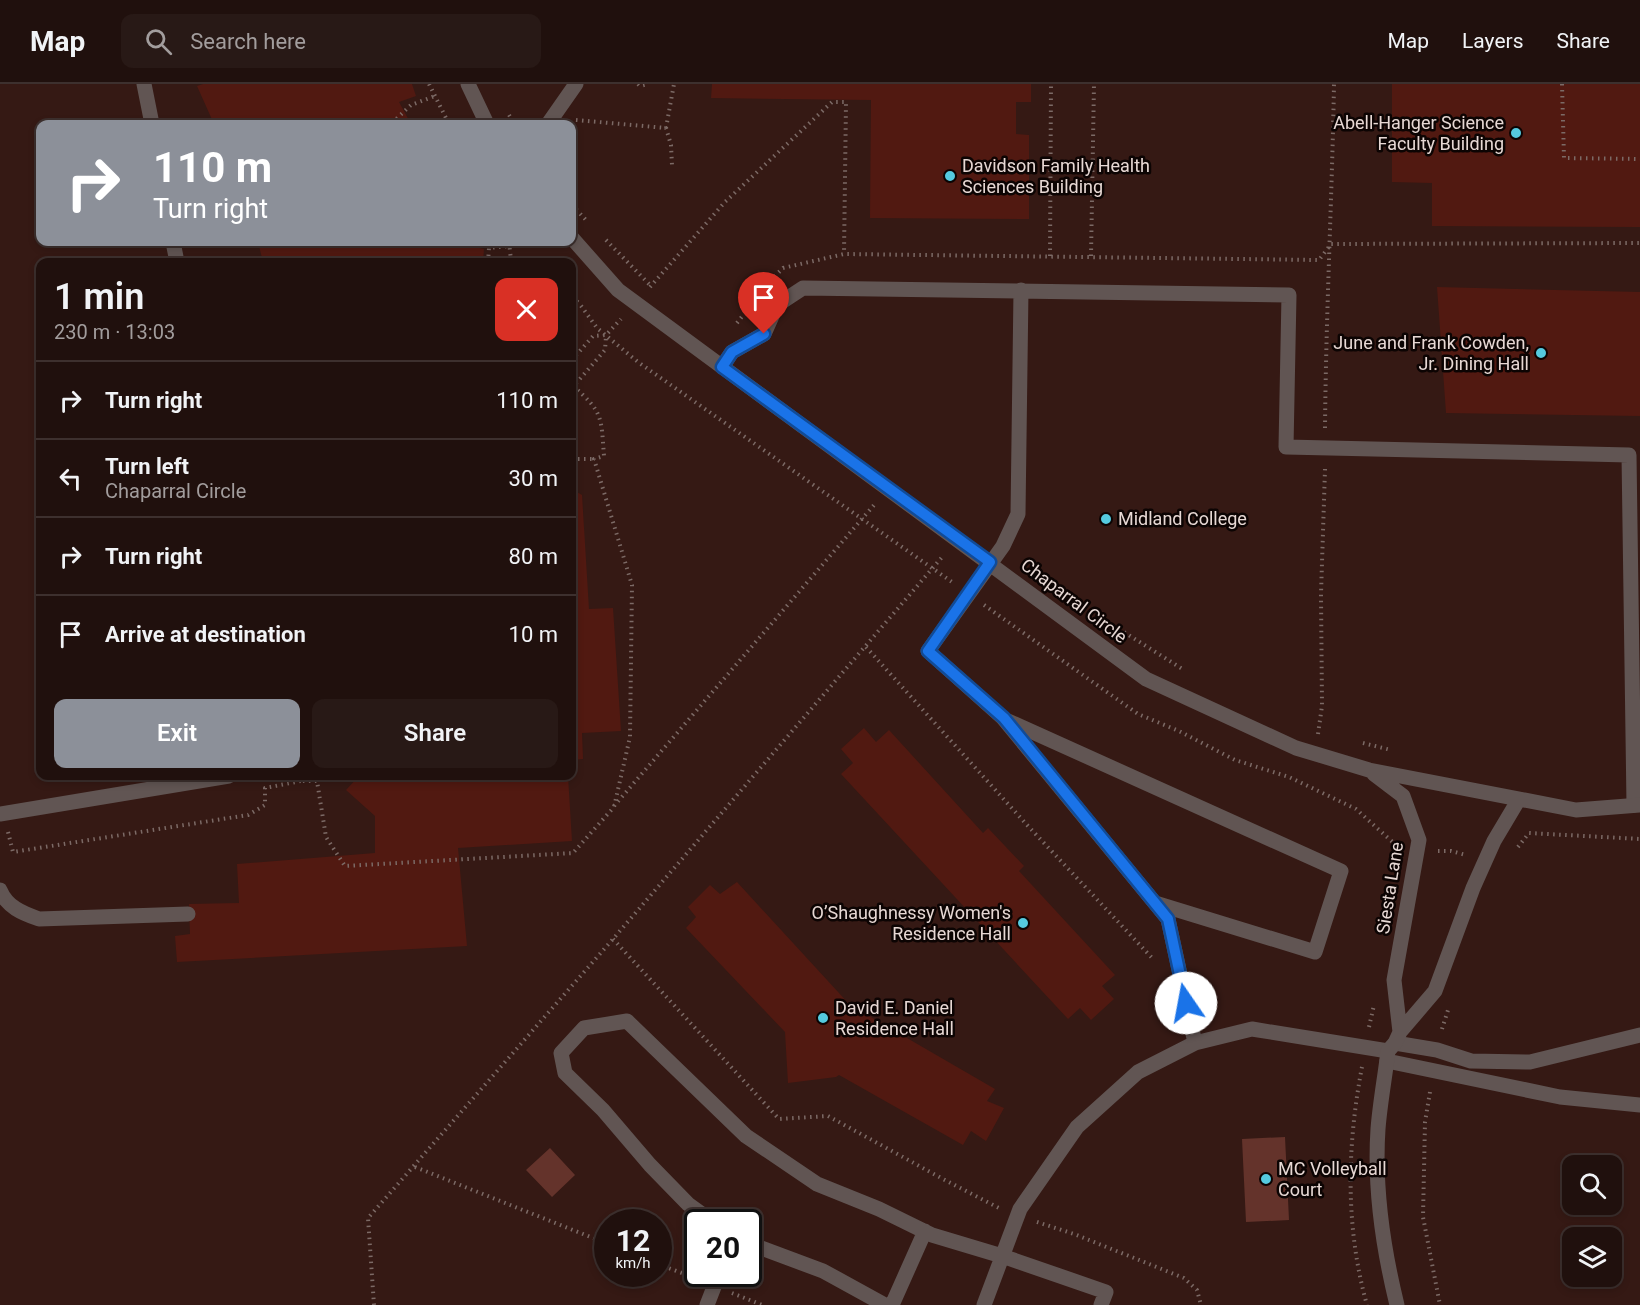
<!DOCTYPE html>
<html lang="en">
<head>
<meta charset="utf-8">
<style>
	:root { --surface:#20100d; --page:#281916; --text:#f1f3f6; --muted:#a29d9d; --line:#3d302e; --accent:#8c9099 }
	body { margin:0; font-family:Roboto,sans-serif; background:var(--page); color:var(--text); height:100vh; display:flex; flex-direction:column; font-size:22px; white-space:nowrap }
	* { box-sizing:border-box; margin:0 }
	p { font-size:20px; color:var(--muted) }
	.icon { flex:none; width:33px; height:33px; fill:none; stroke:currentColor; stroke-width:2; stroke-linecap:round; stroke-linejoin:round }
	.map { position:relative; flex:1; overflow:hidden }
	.drawer { position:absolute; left:36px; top:174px; width:540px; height:522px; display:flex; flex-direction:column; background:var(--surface); border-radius:12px; box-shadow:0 3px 9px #0003,0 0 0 2px var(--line) }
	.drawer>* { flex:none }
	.hud { position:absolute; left:36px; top:36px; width:540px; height:126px; border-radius:12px; box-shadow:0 3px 9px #0003,0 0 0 2px var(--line); background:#8c9099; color:#fff; overflow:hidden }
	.controls { position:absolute; left:1562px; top:1071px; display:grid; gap:12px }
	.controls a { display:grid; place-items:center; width:60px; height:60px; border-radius:12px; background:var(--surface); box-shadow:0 3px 9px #0003,0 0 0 2px var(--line); font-size:30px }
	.speed { position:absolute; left:594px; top:1125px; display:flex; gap:12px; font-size:30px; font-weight:700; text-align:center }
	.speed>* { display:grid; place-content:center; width:78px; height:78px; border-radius:50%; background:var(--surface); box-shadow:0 3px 9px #0003,0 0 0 2px var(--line); line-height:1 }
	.speed small { font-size:15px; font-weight:400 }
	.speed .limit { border:3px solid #111; border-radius:9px; background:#fff; color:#111 }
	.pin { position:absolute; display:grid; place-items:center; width:51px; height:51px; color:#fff; margin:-62px -26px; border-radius:50% 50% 50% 0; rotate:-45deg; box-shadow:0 0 6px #0007 }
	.pin .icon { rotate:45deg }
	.me { position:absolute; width:66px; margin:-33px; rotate:348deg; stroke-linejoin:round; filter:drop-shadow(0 0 4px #0008) }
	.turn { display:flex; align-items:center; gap:21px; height:126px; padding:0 18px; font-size:27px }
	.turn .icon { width:78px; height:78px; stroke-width:2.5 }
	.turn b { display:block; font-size:42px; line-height:51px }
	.round { display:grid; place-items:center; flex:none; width:63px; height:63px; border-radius:12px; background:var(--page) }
	.overview { display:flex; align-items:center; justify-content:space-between; height:102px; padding:0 18px }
	h1 { font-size:36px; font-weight:600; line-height:45px }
	.button { display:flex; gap:12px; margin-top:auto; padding:12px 18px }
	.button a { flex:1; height:69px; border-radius:12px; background:var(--accent); color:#fff; font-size:24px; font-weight:600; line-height:69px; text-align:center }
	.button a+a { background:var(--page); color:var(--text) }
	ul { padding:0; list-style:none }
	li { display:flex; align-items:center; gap:18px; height:78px; padding:0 18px; border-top:2px solid var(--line) }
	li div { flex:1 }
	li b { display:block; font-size:22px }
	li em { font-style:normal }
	header { display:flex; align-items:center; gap:36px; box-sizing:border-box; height:84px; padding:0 30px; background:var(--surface); border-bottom:2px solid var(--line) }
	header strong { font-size:28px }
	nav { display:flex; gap:33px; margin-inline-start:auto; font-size:21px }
	.search { width:420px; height:54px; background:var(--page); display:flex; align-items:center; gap:15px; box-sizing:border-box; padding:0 21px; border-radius:12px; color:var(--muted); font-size:22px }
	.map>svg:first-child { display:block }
	.built { fill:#351914; fill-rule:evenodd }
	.green { fill:#64332b }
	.building { fill:#511911 }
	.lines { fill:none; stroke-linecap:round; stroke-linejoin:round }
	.path { stroke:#7c6a66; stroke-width:4; stroke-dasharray:1.5 4.5; stroke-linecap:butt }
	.service { stroke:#615553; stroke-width:15 }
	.minor { stroke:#615553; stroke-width:15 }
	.route-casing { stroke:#114b97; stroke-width:15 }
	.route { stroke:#1a73e8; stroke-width:10 }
	.poi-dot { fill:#55cadf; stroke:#0c0403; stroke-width:2 }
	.labels { text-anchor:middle; stroke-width:5; stroke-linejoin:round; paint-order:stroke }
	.poi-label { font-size:18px; fill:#e7d8d4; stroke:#0c0403; text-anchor:start }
	.street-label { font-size:18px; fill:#e7d8d4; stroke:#0c0403 }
</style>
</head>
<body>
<header>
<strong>Map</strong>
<div class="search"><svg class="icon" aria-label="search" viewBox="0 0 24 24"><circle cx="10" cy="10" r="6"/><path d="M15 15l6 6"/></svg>Search here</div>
<nav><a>Map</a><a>Layers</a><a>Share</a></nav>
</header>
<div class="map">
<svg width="1640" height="1221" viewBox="0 0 1640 1221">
	<rect width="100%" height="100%" fill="#2a1511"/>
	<!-- built -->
	<path class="built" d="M0,0h1640v1221h-1640zM40,40h532v118h-532zM40,178h532v514h-532zM1572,1082h39v38h-39zM608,1138h50v52h-50zM698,1138h50v52h-50zM1572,1154h39v38h-39z"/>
	<!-- green -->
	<path class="green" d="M1285,1053l4,83 -43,2 -4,-83z
		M550,1064l25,27 -23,22 -26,-27z"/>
	<!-- building -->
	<path class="building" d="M203,0h209l4,12 -17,6 12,22h-197l-17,-38z
		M712,0h319v18h-15v32l13,1v84l-159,-1 1,-118 -160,-2z
		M1392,0h248v143l-208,-1v-43l-40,-1z
		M258,158h202l2,2 22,5 -1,13h-220z
		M1437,203l203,5v124l-194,-3z
		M572,405l10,6 7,114 24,-1 8,123 -39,2 1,26 -11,1z
		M864,644l12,14 13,-12 94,103 5,-5 36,38 -5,5 96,104 -13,11 12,13 -23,21 -11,-12 -12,11 -227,-245 12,-11 -12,-14z
		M359,692h209l4,65 -114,7 9,98 -290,16 -2,-26 15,-2 -1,-30 50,-1 -2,-39 138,-11v-37l-29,-26z
		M737,798l113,123 145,84 -8,12 17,7 -18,33 -15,-10 -8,14 -124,-70 -3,2 -48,6 -3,-51 -99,-104 10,-11 -8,-10 22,-22 10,9z"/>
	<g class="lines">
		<!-- path -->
		<path class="path" d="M429,0l20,40
			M638,0l2,2 8,-2
			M1562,0l2,74 76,1
			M509,31l6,9
			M576,36l90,8 5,17 1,20
			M386,40l8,-3 17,-16 24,-9
			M666,44l8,-44
			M572,121l14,15
			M606,156l43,44
			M509,158l2,18 4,2
			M1050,172l1,-172
			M1091,172l3,-172
			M488,178l1,-14 41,-4 3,-2
			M766,201l17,-17 61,-14 475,6 12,-16 309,-1
			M650,203l75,-85 107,-100h14l-2,152
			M572,214l7,5 18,25 41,34 314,220
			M737,239l14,-18
			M572,276l21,-24 13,-1 15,-16
			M572,304l33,-38 1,-14
			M1325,344c1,-115 7,-229 9,-344
			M572,375h22
			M984,521l154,109 41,17 56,29 54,17 67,32 41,37
			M1119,545l65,41
			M866,563l162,179 126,134
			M1318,650l4,-28 -1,-112 4,-125
			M1363,659l28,7
			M301,692l1,5h15l9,56 19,29 228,-13 41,-46 16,-70 2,-152 -38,-126 10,-3c-3,-40 -1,-44 -32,-71
			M614,722l260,-301
			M8,748l5,20 235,-37 17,-10v-17l36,-7
			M1518,763l11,-14 111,6
			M1438,767h13l15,4
			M613,855l166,180 49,-3 115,63 56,29
			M1369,943l5,-22
			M1442,945l6,-19
			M1362,983c-15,78 -17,160 5,238
			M1430,1008l-5,30 -2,95 17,88
			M415,1083l193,77
			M1037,1138l37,12 110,44 13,12 4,15
			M658,1180l37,14
			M732,1209l30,12
			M374,1221l-6,-87 245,-279 330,-383"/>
		<!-- service -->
		<path class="service" d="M144,0l8,40
			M548,40l28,-40
			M173,158l4,20
			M1021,206l-3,224 -15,32 -75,105 75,67 165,201 27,124
			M722,283l10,-15 32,-18 13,-29 26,-17 486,7 -3,152 343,8 5,350
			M1006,636l335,151 -26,81 -160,-49
			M0,730l229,-38
			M0,806c7,17 22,23 39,29l149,-5
			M1395,959l42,7 34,11 59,1 110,-27
			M1387,977l173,36 80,8
			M713,1138l-25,-18 -38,-39 -47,-55 -38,-37 -4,-20 23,-25 43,-7 119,115 71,48 62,25 53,26 70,21 104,36 -5,13
			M748,1159l75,28 62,34
			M707,1221l12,-31
			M892,1221l33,-74
			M984,1221l36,-96 57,-82 61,-55 57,-29 57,-14 136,22"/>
		<!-- minor -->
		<path class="minor" d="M468,0l19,40
			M572,154l46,52 528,389 150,69 73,22 207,40 64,-5
			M1374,690l29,22 16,44 -25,140 6,52 -5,11 -7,8c-3,26 -8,52 -10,78 -4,59 5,119 19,176
			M1400,948l35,-41 38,-103 21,-47 25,-42"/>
	</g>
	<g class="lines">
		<!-- route casing -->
		<g class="route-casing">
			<path id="route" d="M764,250l-32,18 -10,15 268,195 -62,89 76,67 164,201 18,84"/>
		</g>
		<!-- route -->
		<use href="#route" class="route"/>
	</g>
	<!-- markers -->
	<g class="poi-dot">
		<circle cx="1516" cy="49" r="6"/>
		<circle cx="950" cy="92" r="6"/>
		<circle cx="1541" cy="269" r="6"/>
		<circle cx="1106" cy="435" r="6"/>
		<circle cx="1023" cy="839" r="6"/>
		<circle cx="823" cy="934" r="6"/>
		<circle cx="1266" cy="1095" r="6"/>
	</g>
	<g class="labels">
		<!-- poi labels -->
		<g class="poi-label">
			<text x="1504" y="45" text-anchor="end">Abell-Hanger Science<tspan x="1504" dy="21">Faculty Building</tspan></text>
			<text x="962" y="88">Davidson Family Health<tspan x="962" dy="21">Sciences Building</tspan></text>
			<text x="1529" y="265" text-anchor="end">June and Frank Cowden,<tspan x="1529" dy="21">Jr. Dining Hall</tspan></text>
			<text x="1118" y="441">Midland College</text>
			<text x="1011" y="835" text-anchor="end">O’Shaughnessy Women's<tspan x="1011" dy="21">Residence Hall</tspan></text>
			<text x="835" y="930">David E. Daniel<tspan x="835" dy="21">Residence Hall</tspan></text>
			<text x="1278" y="1091">MC Volleyball<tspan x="1278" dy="21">Court</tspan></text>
		</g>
		<!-- street labels -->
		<g class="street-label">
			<text transform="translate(1074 517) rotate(37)" y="6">Chaparral Circle</text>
			<text transform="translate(1390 804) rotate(-81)" y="6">Siesta Lane</text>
		</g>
	</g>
</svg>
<div class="controls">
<a><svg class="icon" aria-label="search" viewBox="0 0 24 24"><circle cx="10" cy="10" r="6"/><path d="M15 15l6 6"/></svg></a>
<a><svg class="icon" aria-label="layers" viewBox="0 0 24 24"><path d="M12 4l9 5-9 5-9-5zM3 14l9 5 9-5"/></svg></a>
</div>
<div class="speed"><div>12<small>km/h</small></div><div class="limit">20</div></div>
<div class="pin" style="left:764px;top:250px;background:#d93025"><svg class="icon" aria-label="arrive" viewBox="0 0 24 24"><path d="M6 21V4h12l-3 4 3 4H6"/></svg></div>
<svg class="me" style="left:1186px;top:919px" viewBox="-20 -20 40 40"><circle r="19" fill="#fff"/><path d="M0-13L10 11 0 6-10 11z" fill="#1a73e8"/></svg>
<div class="hud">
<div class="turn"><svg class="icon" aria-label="right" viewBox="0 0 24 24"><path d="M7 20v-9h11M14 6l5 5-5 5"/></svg><div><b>110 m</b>Turn right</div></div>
</div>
<section class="drawer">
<div class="overview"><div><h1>1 min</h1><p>230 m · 13:03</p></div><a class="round" style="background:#d93025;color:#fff"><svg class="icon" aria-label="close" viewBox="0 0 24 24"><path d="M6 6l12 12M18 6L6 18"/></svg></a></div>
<ul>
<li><svg class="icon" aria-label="right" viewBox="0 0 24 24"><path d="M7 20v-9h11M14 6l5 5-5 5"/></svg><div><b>Turn right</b></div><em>110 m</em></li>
<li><svg class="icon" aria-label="left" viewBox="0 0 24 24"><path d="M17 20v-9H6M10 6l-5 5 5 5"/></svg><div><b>Turn left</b><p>Chaparral Circle</p></div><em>30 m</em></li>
<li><svg class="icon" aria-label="right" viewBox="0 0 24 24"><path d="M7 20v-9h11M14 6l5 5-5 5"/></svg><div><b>Turn right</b></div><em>80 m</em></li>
<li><svg class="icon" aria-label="arrive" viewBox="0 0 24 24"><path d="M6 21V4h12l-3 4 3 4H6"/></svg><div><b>Arrive at destination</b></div><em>10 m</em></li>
</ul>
<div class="button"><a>Exit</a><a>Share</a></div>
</section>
</div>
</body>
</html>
